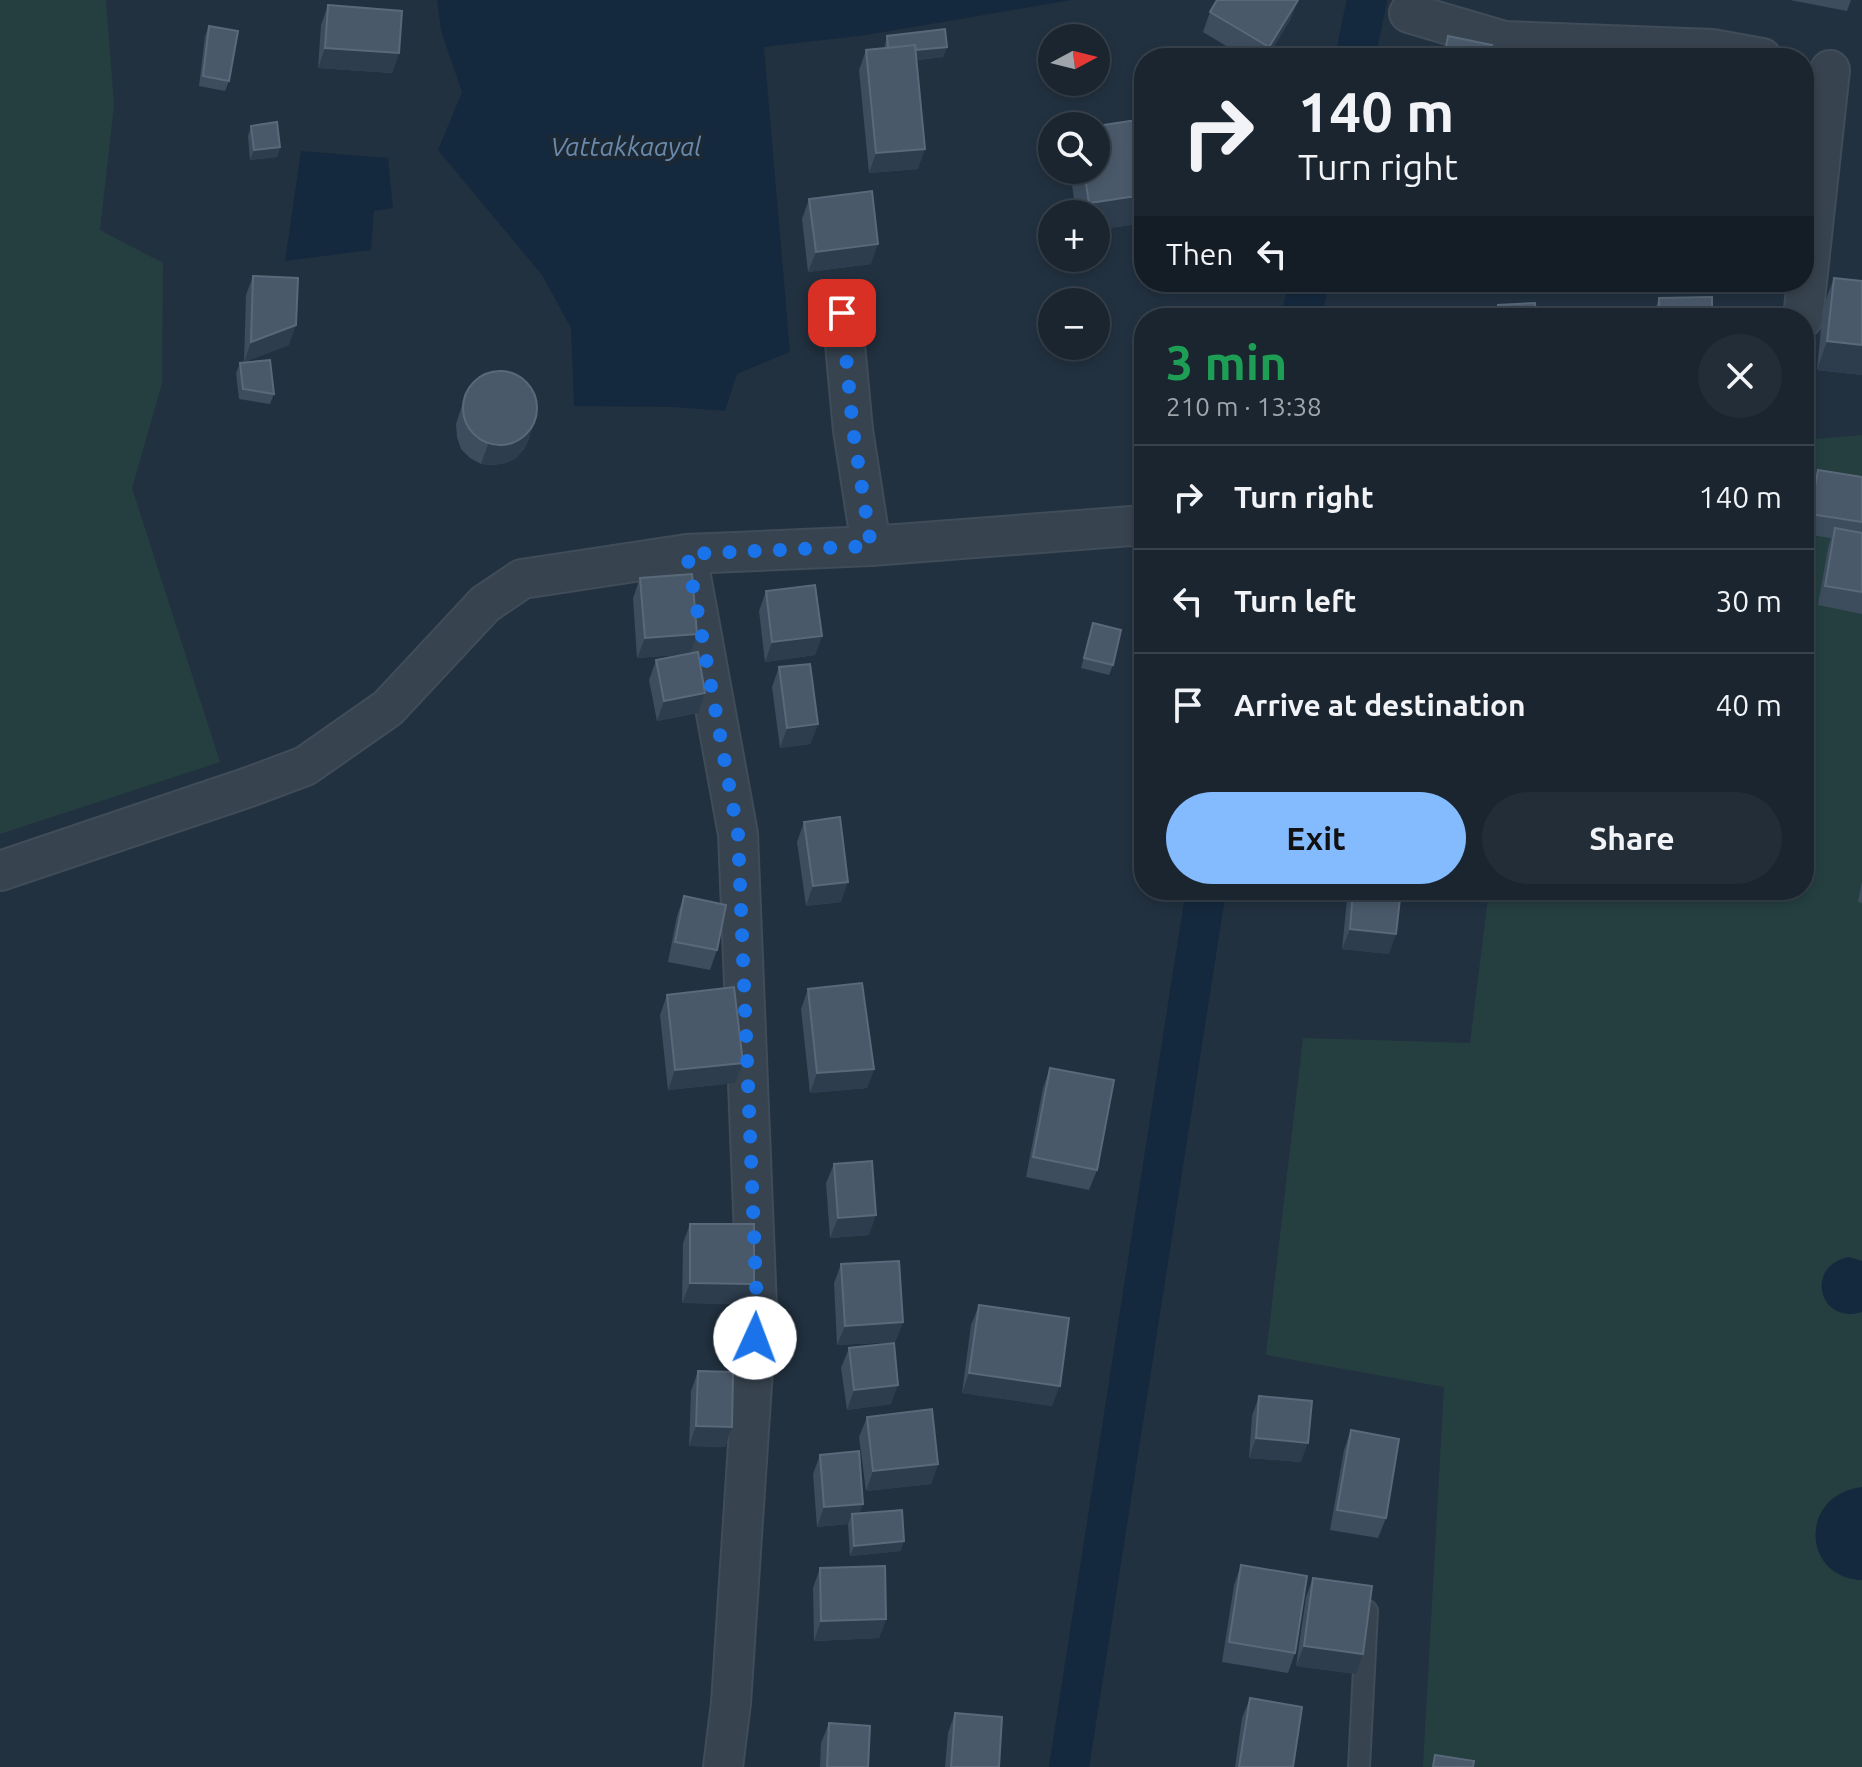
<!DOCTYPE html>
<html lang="en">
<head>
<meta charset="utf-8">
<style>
	:root { --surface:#1a2530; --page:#232d38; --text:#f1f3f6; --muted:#9fa5ab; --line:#38424c; --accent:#84bbfe }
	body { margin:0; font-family:Ubuntu,sans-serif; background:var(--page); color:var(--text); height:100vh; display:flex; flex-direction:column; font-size:30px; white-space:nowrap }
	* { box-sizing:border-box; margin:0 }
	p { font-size:26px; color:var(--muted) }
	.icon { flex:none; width:44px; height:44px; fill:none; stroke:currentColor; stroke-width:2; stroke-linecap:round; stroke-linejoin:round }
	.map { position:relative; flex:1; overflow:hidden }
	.drawer { position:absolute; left:1134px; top:308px; width:680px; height:592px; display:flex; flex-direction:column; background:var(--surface); border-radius:32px; box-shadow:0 4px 12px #0003,0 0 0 2px var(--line) }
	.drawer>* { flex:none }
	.hud { position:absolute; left:1134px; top:48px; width:680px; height:244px; border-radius:32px; box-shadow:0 4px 12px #0003,0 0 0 2px var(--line); background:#1a2530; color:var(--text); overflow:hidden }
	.needle { width:52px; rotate:83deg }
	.fabs { position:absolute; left:1038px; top:24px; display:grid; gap:16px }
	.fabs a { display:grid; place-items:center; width:72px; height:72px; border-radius:50%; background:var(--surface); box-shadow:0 4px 12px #0003,0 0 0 2px var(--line); font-size:40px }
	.pin { position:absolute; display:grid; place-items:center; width:68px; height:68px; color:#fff; margin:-34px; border-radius:16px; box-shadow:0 4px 12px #0006 }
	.me { position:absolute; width:88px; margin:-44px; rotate:2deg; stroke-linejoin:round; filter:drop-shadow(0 0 6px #0008) }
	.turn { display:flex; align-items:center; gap:28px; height:168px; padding:0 32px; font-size:36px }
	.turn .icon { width:104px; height:104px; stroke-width:2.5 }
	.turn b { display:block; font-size:56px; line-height:68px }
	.then { display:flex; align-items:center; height:76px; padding:0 32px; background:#0003; gap:16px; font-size:30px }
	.round { display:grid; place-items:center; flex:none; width:84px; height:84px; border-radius:42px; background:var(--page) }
	.overview { display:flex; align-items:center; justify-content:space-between; height:136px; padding:0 32px }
	h1 { font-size:48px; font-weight:700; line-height:60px; color:#1e9e55 }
	.primary-button { display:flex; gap:16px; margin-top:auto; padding:16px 32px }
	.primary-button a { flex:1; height:92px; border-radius:48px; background:var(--accent); color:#111; font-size:32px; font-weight:700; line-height:92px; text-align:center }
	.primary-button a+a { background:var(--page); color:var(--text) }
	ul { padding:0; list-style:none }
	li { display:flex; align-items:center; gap:24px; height:104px; padding:0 32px; border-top:2px solid var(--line) }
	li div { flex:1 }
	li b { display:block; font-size:30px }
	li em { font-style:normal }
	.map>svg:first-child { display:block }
	.green { fill:#253f40 }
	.water { fill:#15293e }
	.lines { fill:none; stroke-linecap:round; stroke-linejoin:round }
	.canal { stroke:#15293e; stroke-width:40 }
	.service-casing { stroke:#404c58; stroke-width:24 }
	.minor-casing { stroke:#404c58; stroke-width:42 }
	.service { stroke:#37434f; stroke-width:20 }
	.minor { stroke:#37434f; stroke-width:38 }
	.wall { fill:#3d4d5e }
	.shaded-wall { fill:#2d3d4d }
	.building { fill:#4a596a; stroke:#5a6979; stroke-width:2 }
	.route { stroke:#1a73e8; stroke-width:14; stroke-dasharray:0 25.2 }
	.labels { text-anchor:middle; stroke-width:8; stroke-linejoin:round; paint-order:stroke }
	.water-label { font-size:26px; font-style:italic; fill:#6a8aab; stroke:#1c2834 }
</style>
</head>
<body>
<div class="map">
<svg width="1862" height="1767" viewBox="0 0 1862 1767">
	<rect width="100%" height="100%" fill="#223140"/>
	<!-- green -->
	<path class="green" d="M0,0h106l8,105 -14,125 63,33 -1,120 -30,105 88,274 -220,72z
		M1862,435v1332h-439l21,-380 -178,-32 37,-317 167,5 19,-153h315v-450z"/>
	<!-- water -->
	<path class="water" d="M437,0h635l-206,35 -102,12 26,305 -53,22 -12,37 -51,-4 -100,-1 -3,-78 -29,-53 -104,-125 24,-58 -21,-61z
		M301,151l87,7 5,50 -19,3 -3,39 -86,11z
		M1849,1257l13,4v51c-42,14 -59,-46 -13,-55z
		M1862,1487v93c-60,-2 -64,-85 0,-93z"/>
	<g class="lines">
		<!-- canal -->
		<path class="canal" d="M1355,58l12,-58
			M1301,318l8,-36
			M1069,1767l137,-877"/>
		<!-- service casing -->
		<g class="service-casing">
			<path id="service" d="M1359,1767l8,-156"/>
		</g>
		<!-- minor casing -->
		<g class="minor-casing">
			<path id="minor" d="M1409,13l95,28 208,8 50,9
				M842,313l11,117 18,116
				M1803,318l27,-248
				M687,554l51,280 19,474 -26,395 -8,64
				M0,871l249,-84 56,-21 83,-58 97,-104 37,-25 165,-25 184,-8 273,-21"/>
		</g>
		<!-- service -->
		<use href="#service" class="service"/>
		<!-- minor -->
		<use href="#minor" class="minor"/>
	</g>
	<!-- wall -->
	<path class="wall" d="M1298,0l-8,20 -23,38h-21l-43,-26 7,-20z
		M1790,0h61l-4,11z
		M328,5l71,48 -7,20 -74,-5 3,-43z
		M209,26l20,55 -4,10 -26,-5 6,-50z
		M887,36l60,11 -4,10 -26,3 1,109 -49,4 -10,-103 7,-20 18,-1z
		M1448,36l41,22h-49z
		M1144,119v104l-48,7v-16h-20l-6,-44h26z
		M251,126l29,21 -3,10 -27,3 -2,-24z
		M809,199l62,65 -63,8 -6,-53z
		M253,276l36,69 -45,17 2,-67z
		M1834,278l28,3v94l-45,-5 6,-63z
		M1659,298l53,20h-60z
		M1498,305l38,13h-42z
		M240,363l34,31 -4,10 -31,-5 -3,-26z
		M466,393l64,43 -5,12 -9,10 -10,5 -13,2 -12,-1 -11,-6 -9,-9 -4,-12 -1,-13z
		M1818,470l44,7v137l-44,-9 10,-57 3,-10 -27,-4 6,-44z
		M640,578l50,76 15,39 -7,20 -41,8 -8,-41 7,-20 33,-6 -52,4 -4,-60z
		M766,591l56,45 -7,19 -50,7 -6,-51z
		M1093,623l20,42 -4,10 -28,-7z
		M1144,630v49l-8,-1z
		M779,667l39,57 -8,20 -30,4 -8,-61z
		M804,822l37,80 -35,4 -9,-64z
		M1862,881v22l-4,-1z
		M1348,890h53l-12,64 -47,-5z
		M684,896l33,54 -7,20 -42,-8 9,-46z
		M808,989l66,80 -7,19 -57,5 -9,-84z
		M667,995l68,88 -67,7 -8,-75z
		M1050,1068l47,102 -8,20 -63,-13 17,-89z
		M834,1164l35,71 -39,3 -4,-55z
		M690,1224l64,60 -7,20 -65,-1 1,-60z
		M841,1264l62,58 -8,20 -58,3 -3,-62z
		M979,1305l73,101 -90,-13 9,-68z
		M849,1348l42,56 -44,6 -6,-42z
		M698,1371l34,56 -7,20 -36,-1 2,-55z
		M1259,1396l42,66 -52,-4 3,-42z
		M867,1417l71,47 -7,20 -65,7 -7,-54z
		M1351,1430l35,88 -8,20 -48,-8 14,-80z
		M820,1455l40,59 41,37 -51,5 -2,-32 -31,3 -4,-53z
		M1241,1565l54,88 -7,20 -66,-11 12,-77z
		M820,1568l66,51 -7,19 -65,3 -1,-53z
		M1313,1578l50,76 -7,20 -60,-8 10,-69z
		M1250,1698l43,69h-58l7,-49z
		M955,1713l44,54h-54l3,-34z
		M829,1723l39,44h-48l1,-24z"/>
	<!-- shaded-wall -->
	<path class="shaded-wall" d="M1298,0l-8,20 -23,38h-2l4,-11z
		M947,47l-4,10 -58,7 4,-10z
		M325,48l74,5 -7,20 -74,-5z
		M280,147l-3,10 -27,3 4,-10z
		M925,149l-7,20 -49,4 7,-20z
		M1144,195v28l-48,7v-16h-11l4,-11z
		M878,244l-7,20 -63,8 8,-20z
		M296,325l-7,20 -45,17 7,-20z
		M1827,341l35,4v30l-45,-5z
		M537,417l-12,31 -9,10 -10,5 -13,2 -12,-1 7,-20z
		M697,634l-7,20 -53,4 8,-20z
		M822,636l-7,19 -50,7 7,-20z
		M705,693l-7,20 -41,8 7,-20z
		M818,724l-8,20 -30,4 7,-20z
		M848,882l-7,20 -35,4 7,-20z
		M1350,929l46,5 -7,20 -47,-5z
		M743,1063l-8,20 -67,7 7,-20z
		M874,1069l-7,19 -57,5 7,-20z
		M876,1215l-7,20 -39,3 8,-20z
		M690,1283l64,1 -7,20 -65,-1z
		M903,1322l-8,20 -58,3 8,-19z
		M969,1373l91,13 -8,20 -90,-13z
		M898,1385l-7,19 -44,6 7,-20z
		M696,1426l36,1 -7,20 -36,-1z
		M1256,1438l52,5 -7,19 -52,-4z
		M938,1464l-7,20 -65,7 7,-20z
		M863,1504l-7,19 -4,-9 -4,10 -31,3 7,-20z
		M904,1541l-3,10 -51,5 4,-10z
		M886,1619l-7,19 -65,3 7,-20z
		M1304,1646l59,8 -7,20 -60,-8z"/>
	<!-- building -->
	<path class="building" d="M1217,0h81l-29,47 -59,-35z
		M328,5l74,6 -3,42 -74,-5z
		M209,26l29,5 -9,50 -26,-5z
		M945,29l2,18 -31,3 -1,-5 -27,3 -1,-12z
		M1448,36l44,9 -3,13h-45z
		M915,45l10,104 -49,4 -10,-103z
		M1602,55l30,1v2h-30z
		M1144,119v76l-55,8 -5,-33h12v-44z
		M277,122l3,25 -26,3 -3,-24z
		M872,191l6,53 -62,8 -7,-53z
		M253,276l45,2 -2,47 -45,17z
		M1834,278l28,3v64l-35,-4z
		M1712,297v21h-53v-20z
		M1535,303l1,15h-37l-1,-13z
		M1479,308v10h-35v-9z
		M1723,311l22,1v6h-22z
		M270,360l4,34 -31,-5 -3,-26z
		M463 408a37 37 0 1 1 74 0a37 37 0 1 1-74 0Z
		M1818,470l44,7v45l-52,-8z
		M1835,528l27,5v59l-37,-6z
		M692,574l5,60 -52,4 -5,-60z
		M815,585l7,51 -50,6 -6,-51z
		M1093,623l28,7 -8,35 -29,-7z
		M698,652l7,41 -41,8 -8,-41z
		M810,664l8,60 -31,4 -8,-61z
		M840,817l8,65 -35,4 -9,-64z
		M1353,890h48l-5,44 -46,-5z
		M684,896l42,9 -9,45 -42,-8z
		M862,983l12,86 -57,4 -9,-84z
		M734,987l9,76 -68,7 -8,-75z
		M1050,1068l64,12 -17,90 -64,-13z
		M872,1161l4,54 -38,3 -4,-54z
		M690,1224h64v60l-64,-1z
		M899,1261l4,61 -58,4 -4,-62z
		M979,1305l90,13 -9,68 -91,-13z
		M894,1343l4,42 -44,5 -5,-42z
		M698,1371l35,1 -1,55 -36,-1z
		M1259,1396l53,5 -4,42 -52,-5z
		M932,1409l6,55 -65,7 -6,-54z
		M1351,1430l48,9 -13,79 -49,-8z
		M859,1451l4,53 -39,3 -4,-52z
		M902,1510l2,31 -50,5 -2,-32z
		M1241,1565l66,11 -12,77 -66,-11z
		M885,1566l1,53 -65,2 -1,-53z
		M1313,1578l59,8 -9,68 -59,-8z
		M1250,1698l52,9 -9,60h-54z
		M955,1713l47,4 -3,50h-48z
		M829,1723l41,3 -2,41h-41z
		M1435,1755l39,6 -1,6h-40z"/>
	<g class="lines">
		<!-- route -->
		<path class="route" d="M755,1338l2,-30 -19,-474 -51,-280 184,-8 -18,-116 -11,-117"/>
	</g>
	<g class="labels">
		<!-- water labels -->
		<g class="water-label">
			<text x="626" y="156">Vattakkaayal</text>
		</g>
	</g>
</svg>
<div class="fabs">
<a><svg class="needle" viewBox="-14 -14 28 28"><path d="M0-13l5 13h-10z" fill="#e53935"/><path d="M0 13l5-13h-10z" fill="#9fa5ab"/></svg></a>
<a><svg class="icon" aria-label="search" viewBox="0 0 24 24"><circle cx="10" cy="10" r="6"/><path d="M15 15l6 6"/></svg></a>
<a>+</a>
<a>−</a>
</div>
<div class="pin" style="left:842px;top:313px;background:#d93025"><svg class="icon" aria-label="arrive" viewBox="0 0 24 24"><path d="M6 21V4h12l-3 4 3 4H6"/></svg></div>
<svg class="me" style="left:755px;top:1338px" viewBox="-20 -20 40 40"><circle r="19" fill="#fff"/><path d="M0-13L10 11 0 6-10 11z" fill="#1a73e8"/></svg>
<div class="hud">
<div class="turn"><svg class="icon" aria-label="right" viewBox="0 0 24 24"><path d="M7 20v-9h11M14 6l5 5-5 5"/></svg><div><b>140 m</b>Turn right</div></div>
<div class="then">Then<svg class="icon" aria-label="left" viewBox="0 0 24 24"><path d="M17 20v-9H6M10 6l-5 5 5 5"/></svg></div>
</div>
<section class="drawer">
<div class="overview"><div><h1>3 min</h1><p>210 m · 13:38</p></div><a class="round"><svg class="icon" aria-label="close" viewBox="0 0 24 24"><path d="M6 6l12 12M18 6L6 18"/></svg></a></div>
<ul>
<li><svg class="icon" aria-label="right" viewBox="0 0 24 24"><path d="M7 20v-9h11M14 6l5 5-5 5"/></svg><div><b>Turn right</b></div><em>140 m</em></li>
<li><svg class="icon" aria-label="left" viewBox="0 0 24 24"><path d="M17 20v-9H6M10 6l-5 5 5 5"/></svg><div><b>Turn left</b></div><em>30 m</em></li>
<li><svg class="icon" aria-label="arrive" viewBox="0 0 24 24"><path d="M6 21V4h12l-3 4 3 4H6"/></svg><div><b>Arrive at destination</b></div><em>40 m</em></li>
</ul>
<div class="primary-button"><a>Exit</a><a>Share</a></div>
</section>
</div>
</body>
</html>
